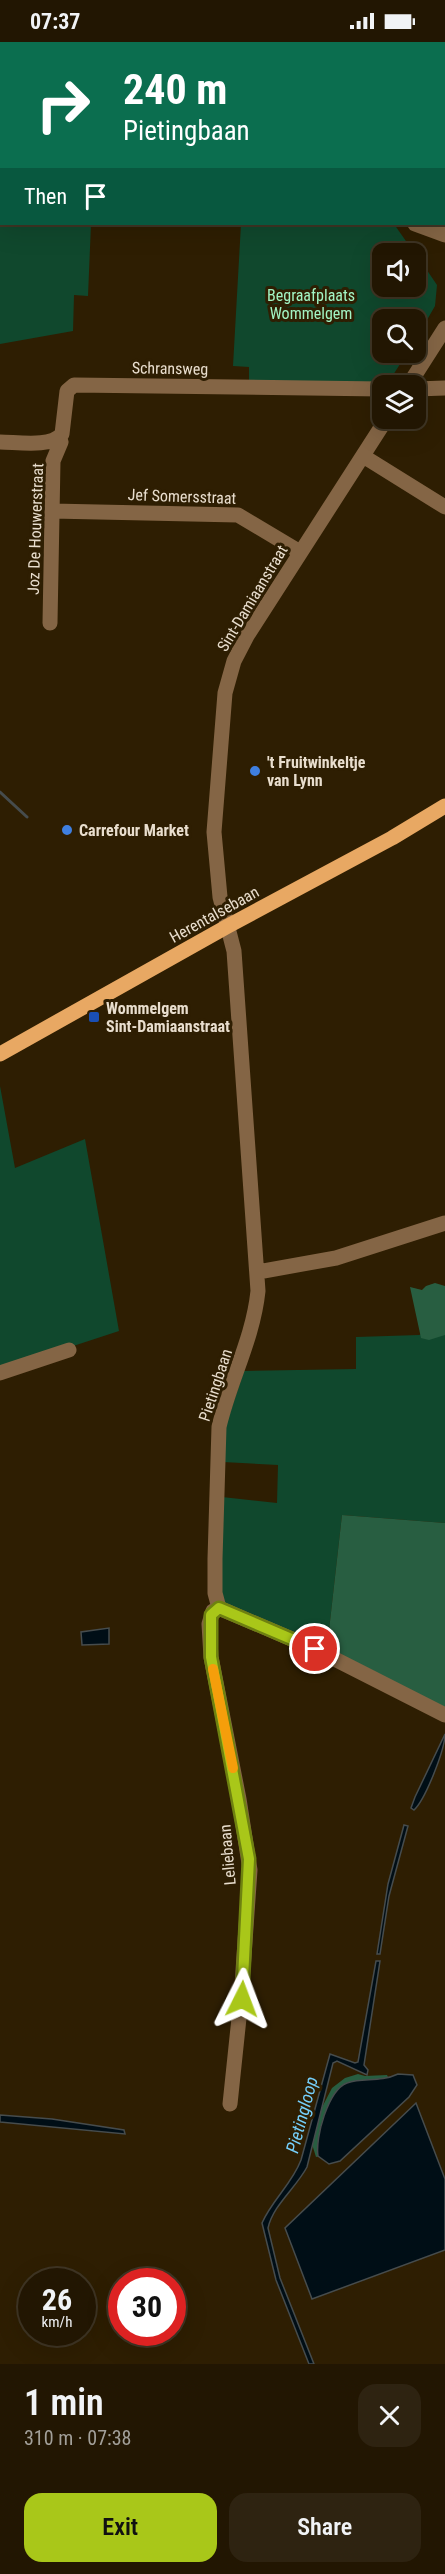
<!DOCTYPE html>
<html lang="en">
<head>
<meta charset="utf-8">
<style>
	:root { --surface:#221602; --page:#2e2311; --text:#f1f3f6; --muted:#a29f99; --line:#3f3524; --accent:#a9c719 }
	body { margin:0; font-family:"Roboto Condensed",sans-serif; background:var(--page); color:var(--text); height:100vh; display:flex; flex-direction:column; font-size:22px; white-space:nowrap }
	* { box-sizing:border-box; margin:0 }
	p { font-size:20px; color:var(--muted) }
	.icon { flex:none; width:33px; height:33px; fill:none; stroke:currentColor; stroke-width:2; stroke-linecap:round; stroke-linejoin:round }
	.map { position:relative; height:2322px; overflow:hidden }
	.side { display:flex; flex-direction:column; background:var(--surface); flex:1 }
	.side>* { flex:none }
	.top-card { position:absolute; left:0px; top:0px; width:446px; height:183px; box-shadow:0 6px 24px #0002,0 0 0 2px var(--line); background:#0b6e4f; color:#fff; overflow:hidden }
	.controls { position:absolute; left:372px; top:201px; display:grid; gap:12px }
	.controls a { display:grid; place-items:center; width:54px; height:54px; border-radius:12px; background:var(--surface); box-shadow:0 6px 24px #0002,0 0 0 2px var(--line); font-size:30px }
	.speed { position:absolute; left:18px; top:2226px; display:flex; gap:12px; font-size:30px; font-weight:700; text-align:center }
	.speed>* { display:grid; place-content:center; width:78px; height:78px; border-radius:50%; background:var(--surface); box-shadow:0 6px 24px #0002,0 0 0 2px var(--line); line-height:1 }
	.speed small { font-size:15px; font-weight:400 }
	.speed .limit { border:9px solid #d22; background:#fff; color:#111 }
	.pin { position:absolute; display:grid; place-items:center; width:51px; height:51px; color:#fff; margin:-26px; border:3px solid #fff; border-radius:50%; box-shadow:0 2px 6px #0007 }
	.me { position:absolute; width:66px; margin:-33px; rotate:3deg; stroke-linejoin:round; filter:drop-shadow(0 0 4px #0008) }
	.turn { display:flex; align-items:center; gap:21px; height:126px; padding:0 24px; font-size:27px }
	.turn .icon { width:78px; height:78px; stroke-width:2.5 }
	.turn b { display:block; font-size:42px; line-height:51px }
	.then { display:flex; align-items:center; height:57px; padding:0 24px; background:#0003; gap:12px; font-size:22px }
	.round { display:grid; place-items:center; flex:none; width:63px; height:63px; border-radius:18px; background:var(--page) }
	.overview { display:flex; align-items:center; justify-content:space-between; height:102px; padding:0 24px }
	h1 { font-size:36px; font-weight:600; line-height:45px }
	.cta { display:flex; gap:12px; margin-top:auto; padding:12px 24px }
	.cta a { flex:1; height:69px; border-radius:18px; background:var(--accent); color:#111; font-size:24px; font-weight:600; line-height:69px; text-align:center }
	.cta a+a { background:var(--page); color:var(--text) }
	.status { display:flex; justify-content:space-between; align-items:center; height:42px; padding:0 30px; background:var(--surface); direction:ltr }
	.status svg { height:16px; fill:currentColor }
	.map>svg:first-child { display:block }
	.green { fill:#10482d }
	.forest { fill:#285e41 }
	.water { fill:#000e16; stroke:#464c4d; stroke-width:1.5 }
	.lines { fill:none; stroke-linecap:round; stroke-linejoin:round }
	.stream { stroke:#464c4d; stroke-width:3 }
	.minor { stroke:#846545; stroke-width:15 }
	.major { stroke:#e8a863; stroke-width:15 }
	.route-casing { stroke:#6e8110; stroke-width:15 }
	.route { stroke:#a9c719; stroke-width:10 }
	.slow { stroke:#f59e0b; stroke-width:10 }
	.shop-dot { fill:#3f7fe0; stroke:#2e1e02; stroke-width:2 }
	.transit-dot { fill:#1a4fb4; stroke:#2e1e02; stroke-width:2 }
	.labels { text-anchor:middle; stroke-width:6; stroke-linejoin:round; paint-order:stroke }
	.park-label { font-size:16px; fill:#a2f4c4; stroke:#2e1e02 }
	.street-label { font-size:16px; fill:#e9dece; stroke:#2e1e02 }
	.poi-label { font-size:16px; font-weight:bold; fill:#e9dece; stroke:#2e1e02; text-anchor:start }
	.water-label { font-size:18px; font-style:italic; fill:#75cef9; stroke:#2e1e02 }
</style>
</head>
<body>
<div class="status"><b>07:37</b><svg viewBox="0 0 49 12"><path d="M0 12V9h3v3zM5 12V6h3v6zM10 12V3h3v9zM15 12V0h3v12zM26 1h20v11H26zM47 4h2v5h-2z"/></svg></div>
<div class="map">
<svg width="445" height="2322" viewBox="0 0 445 2322">
	<rect width="100%" height="100%" fill="#2e1e02"/>
	<!-- green -->
	<path class="green" d="M0,178l2,4h89l-3,72 -14,-1 -1,36 -73,13z
		M241,182h153l21,30h-33v32h34v-32l21,31 -2,21 -19,33v-19h-34v32l25,1 -19,30 -139,-1v-15l-16,-1z
		M0,1044l15,82 70,-29 34,192 -119,39z
		M445,1284v197l-103,-8 -15,133 -102,-41 -3,-14v-96l55,6 1,-38 -55,-3 2,-34 19,-57 112,-2v-32l63,-2z"/>
	<!-- forest -->
	<path class="forest" d="M435,1241l10,3v49l-16,5 -8,-2 -11,-51 12,3 4,-4z
		M342,1473l103,8v185l-118,-60z
		M358,2032l7,2 22,-1 3,6 -66,74 -8,2 -5,-16 7,-26 14,-27 13,-10z"/>
	<!-- water -->
	<path class="water" d="M109,1586v16l-27,1 -1,-13z
		M445,1692c0,16 -20,66 -31,76l-3,-2 4,-11z
		M404,1783l4,1 -19,70 -9,58h-3l11,-70z
		M376,1919h4l-16,104 4,5 -1,5 -30,-14 -4,2 -26,104c-11,21 -34,38 -39,61l12,50 34,86h-5l-33,-84 -14,-57c10,-23 30,-39 39,-63l29,-106 25,9 3,-1z
		M398,2032l15,1 4,10 -8,12 -69,64 -11,3 -11,-8c-3,-18 10,-66 29,-73 17,-6 32,0 51,-9z
		M416,2061l29,76v71l-133,49 -27,-71z
		M0,2073l52,4 72,11 1,4 -125,-12z"/>
	<g class="lines">
		<!-- stream -->
		<path class="stream" d="M0,750l27,25"/>
		<!-- minor -->
		<path class="minor" d="M98,0v2
			M181,0l15,2
			M284,2v-2
			M411,2v-2
			M415,182l30,11
			M408,344l37,-58
			M416,347l29,-1
			M0,400c17,0 51,6 62,-8l5,-43 7,-6 308,4
			M363,414l82,51
			M52,469l186,4 62,37
			M50,581l3,-162 8,-19 -3,-3
			M258,1230l78,-14 109,-35
			M0,1331l69,-23
			M219,1566l-4,-15v-34l4,-132c11,-47 34,-88 39,-136l-24,-340 -14,-54 -6,-65 11,-139 9,-32 13,-25 140,-218
			M219,1566l-6,3 -4,13 2,33 28,142 11,71 -9,129 -11,105
			M219,1566l96,41 130,66"/>
		<!-- major -->
		<path class="major" d="M0,1012l228,-128 164,-88 53,-32"/>
	</g>
	<g class="lines">
		<!-- route casing -->
		<g class="route-casing">
			<path id="route" d="M242,1957l7,-140 -38,-202v-42l8,-7 96,41"/>
		</g>
		<!-- route -->
		<use href="#route" class="route"/>
		<!-- slow -->
		<path class="slow" d="M213,1627l20,99"/>
	</g>
	<!-- markers -->
	<g class="shop-dot">
		<circle cx="255" cy="729" r="6"/>
		<circle cx="67" cy="788" r="6"/>
	</g>
	<rect class="transit-dot" x="88" y="969" width="12" height="12" rx="3"/>
	<g class="labels">
		<!-- park labels -->
		<g class="park-label">
			<text x="311" y="259">Begraafplaats<tspan x="311" dy="18">Wommelgem</tspan></text>
		</g>
		<!-- street labels -->
		<g class="street-label">
			<text transform="translate(170 326) rotate(1)" y="6">Schransweg</text>
			<text transform="translate(182 454) rotate(2)" y="6">Jef Somersstraat</text>
			<text transform="translate(35 487) rotate(-88)" y="6">Joz De Houwerstraat</text>
			<text transform="translate(252 556) rotate(-59)" y="6">Sint-Damiaanstraat</text>
			<text transform="translate(214 872) rotate(-29)" y="6">Herentalsebaan</text>
			<text transform="translate(215 1343) rotate(-72)" y="6">Pietingbaan</text>
			<text transform="translate(227 1813) rotate(-95)" y="6">Leliebaan</text>
		</g>
		<!-- poi labels -->
		<g class="poi-label">
			<text x="267" y="726">'t Fruitwinkeltje<tspan x="267" dy="18">van Lynn</tspan></text>
			<text x="79" y="794">Carrefour Market</text>
			<text x="106" y="972">Wommelgem<tspan x="106" dy="18">Sint-Damiaanstraat</tspan></text>
		</g>
		<!-- water labels -->
		<g class="water-label">
			<text transform="translate(302 2073) rotate(-75)" y="6">Pietingloop</text>
		</g>
	</g>
</svg>
<div class="controls">
<a><svg class="icon" aria-label="sound" viewBox="0 0 24 24"><path d="M4 9h4l5-4v14l-5-4H4zM17 9q2 3 0 6"/></svg></a>
<a><svg class="icon" aria-label="search" viewBox="0 0 24 24"><circle cx="10" cy="10" r="6"/><path d="M15 15l6 6"/></svg></a>
<a><svg class="icon" aria-label="layers" viewBox="0 0 24 24"><path d="M12 4l9 5-9 5-9-5zM3 14l9 5 9-5"/></svg></a>
</div>
<div class="speed"><div>26<small>km/h</small></div><div class="limit">30</div></div>
<div class="pin" style="left:315px;top:1607px;background:#d93025"><svg class="icon" aria-label="arrive" viewBox="0 0 24 24"><path d="M6 21V4h12l-3 4 3 4H6"/></svg></div>
<svg class="me" style="left:242px;top:1957px" viewBox="-20 -20 40 40"><path d="M0-17L14 15 0 8-14 15z" fill="#a9c719" stroke="#fff" stroke-width="4"/></svg>
<div class="top-card">
<div class="turn"><svg class="icon" aria-label="right" viewBox="0 0 24 24"><path d="M7 20v-9h11M14 6l5 5-5 5"/></svg><div><b>240 m</b>Pietingbaan</div></div>
<div class="then">Then<svg class="icon" aria-label="arrive" viewBox="0 0 24 24"><path d="M6 21V4h12l-3 4 3 4H6"/></svg></div>
</div>
</div>
<section class="side">
<div class="overview"><div><h1>1 min</h1><p>310 m · 07:38</p></div><a class="round"><svg class="icon" aria-label="close" viewBox="0 0 24 24"><path d="M6 6l12 12M18 6L6 18"/></svg></a></div>
<div class="cta"><a>Exit</a><a>Share</a></div>
</section>
</body>
</html>
